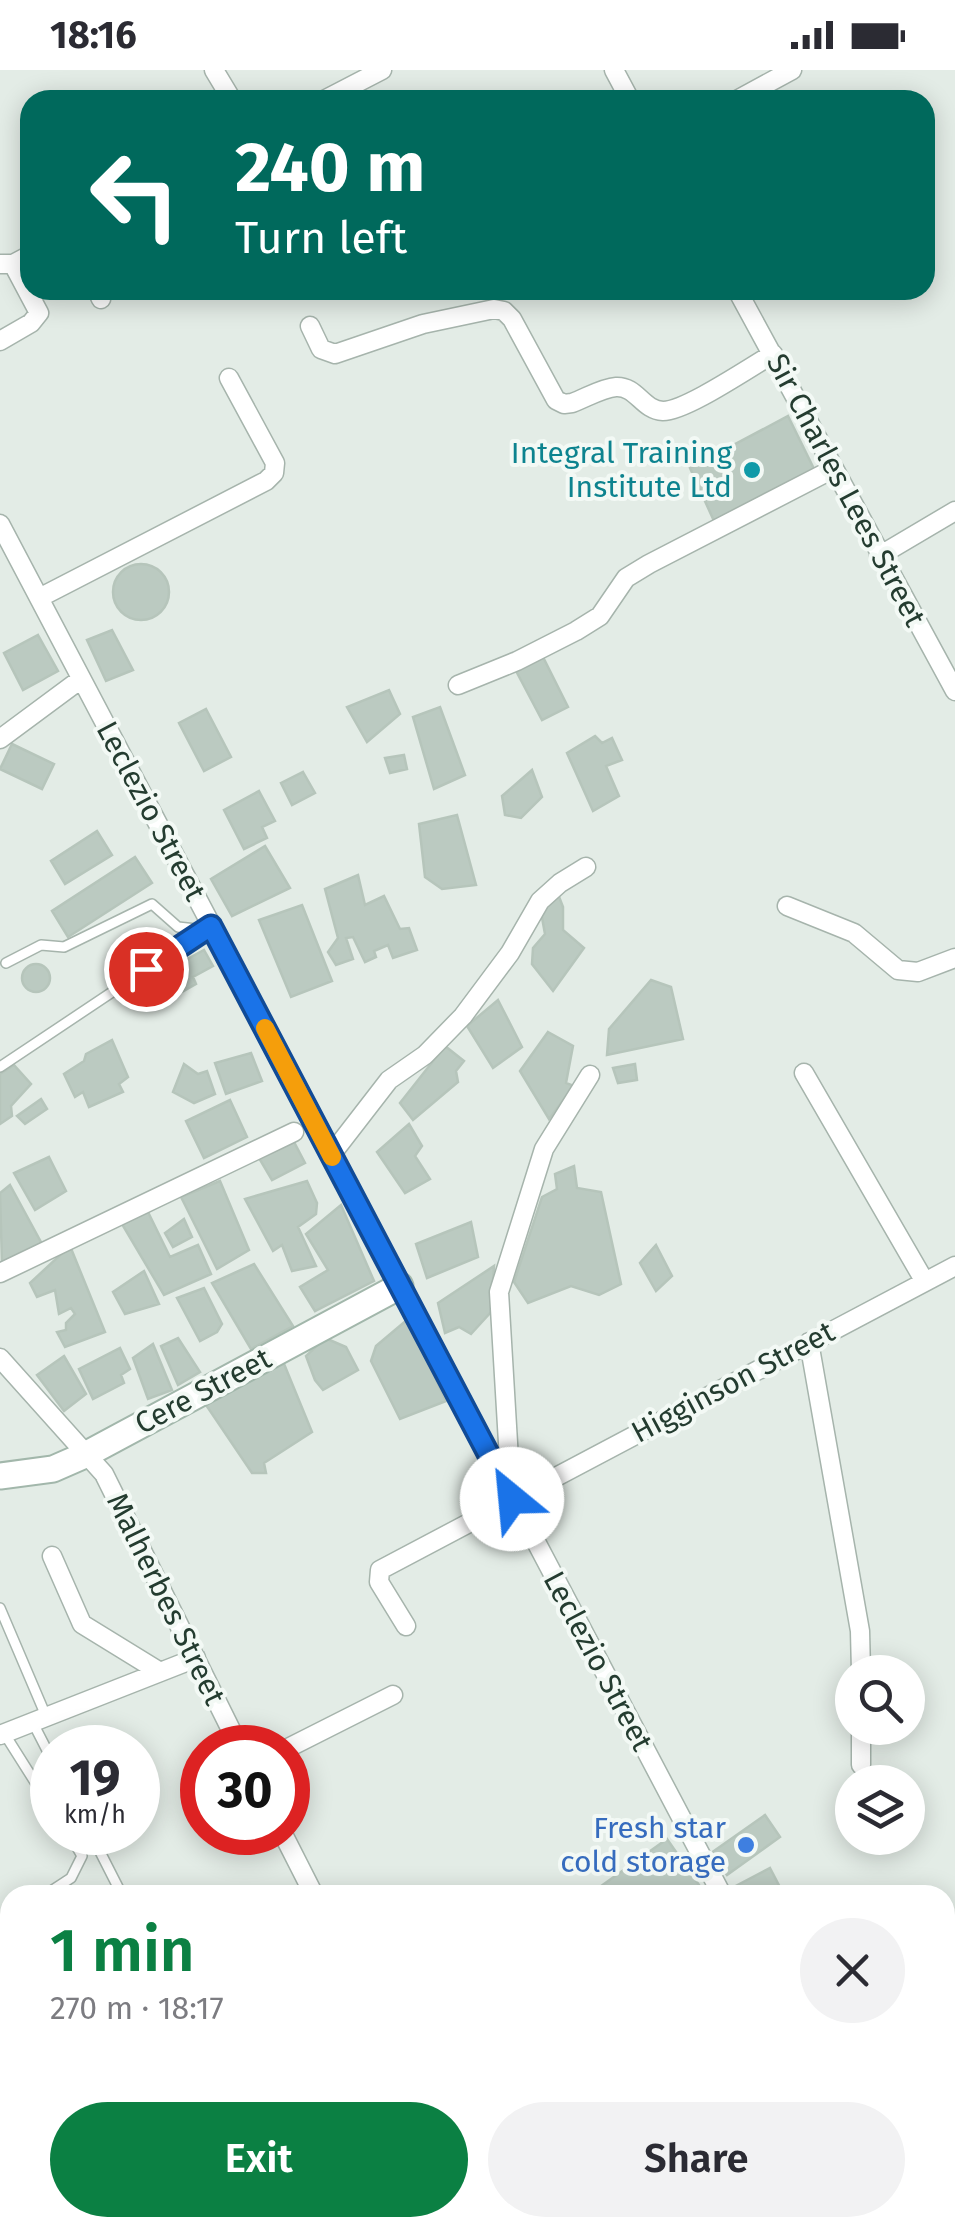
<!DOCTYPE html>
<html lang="en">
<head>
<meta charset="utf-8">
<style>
	:root { --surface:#fff; --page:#f2f2f3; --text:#2b2b33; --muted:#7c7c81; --accent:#0b8043 }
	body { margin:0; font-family:"Fira Sans",sans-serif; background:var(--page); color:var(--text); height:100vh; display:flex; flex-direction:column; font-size:38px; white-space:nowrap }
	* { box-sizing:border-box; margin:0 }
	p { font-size:32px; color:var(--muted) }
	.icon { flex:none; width:55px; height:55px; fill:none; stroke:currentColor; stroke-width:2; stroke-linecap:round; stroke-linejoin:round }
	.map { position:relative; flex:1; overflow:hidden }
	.sheet { position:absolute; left:0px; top:1815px; width:955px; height:352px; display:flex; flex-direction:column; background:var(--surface); border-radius:30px 30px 0 0; box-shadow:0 5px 25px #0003 }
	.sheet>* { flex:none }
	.hud { position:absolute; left:20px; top:20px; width:915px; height:210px; border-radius:30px; box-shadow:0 5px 25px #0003; background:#00695c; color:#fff; overflow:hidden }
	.controls { position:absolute; left:835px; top:1585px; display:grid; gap:20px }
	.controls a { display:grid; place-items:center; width:90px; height:90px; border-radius:50%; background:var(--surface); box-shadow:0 5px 25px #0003; font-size:50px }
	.speed { position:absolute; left:30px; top:1655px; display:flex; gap:20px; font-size:50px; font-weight:700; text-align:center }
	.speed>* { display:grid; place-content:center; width:130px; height:130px; border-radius:50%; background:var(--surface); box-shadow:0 5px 25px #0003; line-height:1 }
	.speed small { font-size:25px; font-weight:400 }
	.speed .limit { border:15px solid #d22; background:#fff; color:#111 }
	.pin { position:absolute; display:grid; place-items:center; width:85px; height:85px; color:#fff; margin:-42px; border:5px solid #fff; border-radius:50%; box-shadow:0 2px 10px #0007 }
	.me { position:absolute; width:110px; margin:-55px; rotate:332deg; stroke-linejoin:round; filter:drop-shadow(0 0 8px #0008) }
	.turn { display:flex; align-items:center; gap:35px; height:210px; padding:0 50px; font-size:45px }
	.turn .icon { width:130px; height:130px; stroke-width:2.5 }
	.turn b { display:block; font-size:70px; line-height:85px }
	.round { display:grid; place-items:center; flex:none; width:105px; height:105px; border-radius:52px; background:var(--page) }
	.headline { display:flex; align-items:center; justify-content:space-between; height:170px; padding:0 50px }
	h1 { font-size:60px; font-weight:600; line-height:75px; color:var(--accent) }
	.primary-button { display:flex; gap:20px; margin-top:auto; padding:20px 50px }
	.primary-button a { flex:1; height:115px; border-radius:60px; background:var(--accent); color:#fff; font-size:40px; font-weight:600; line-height:115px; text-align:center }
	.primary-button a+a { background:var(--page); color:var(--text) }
	.status { display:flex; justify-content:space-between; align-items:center; height:70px; padding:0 50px; background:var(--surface); direction:ltr }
	.status svg { height:28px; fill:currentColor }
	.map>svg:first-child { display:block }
	.building { fill:#bbcac1; stroke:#b6c5bb; stroke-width:2.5 }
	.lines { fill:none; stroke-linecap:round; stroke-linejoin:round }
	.lane-casing { stroke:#a6b4ac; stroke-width:12 }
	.street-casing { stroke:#a6b4ac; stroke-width:21 }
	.secondary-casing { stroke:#a2b7ab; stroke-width:29 }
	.lane { stroke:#fff; stroke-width:9 }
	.street { stroke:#fff; stroke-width:18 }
	.secondary { stroke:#fff; stroke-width:25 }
	.route-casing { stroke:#114b97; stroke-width:25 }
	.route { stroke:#1a73e8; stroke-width:18 }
	.slow { stroke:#f59e0b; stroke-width:18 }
	.culture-dot { fill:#0f9aa8; stroke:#f3f9f5; stroke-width:4 }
	.shop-dot { fill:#3f7fe0; stroke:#f3f9f5; stroke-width:4 }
	.labels { text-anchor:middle; stroke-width:8; stroke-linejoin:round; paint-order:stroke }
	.culture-label { font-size:30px; fill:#0d838f; stroke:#f3f9f5; text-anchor:end }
	.street-label { font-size:30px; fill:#243c30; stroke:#f3f9f5 }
	.shop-label { font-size:30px; fill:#366cbe; stroke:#f3f9f5; text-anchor:end }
</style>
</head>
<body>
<div class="status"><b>18:16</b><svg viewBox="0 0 49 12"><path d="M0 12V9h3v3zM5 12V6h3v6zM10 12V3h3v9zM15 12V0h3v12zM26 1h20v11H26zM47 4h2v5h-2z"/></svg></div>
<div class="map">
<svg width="955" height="2167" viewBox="0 0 955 2167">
	<rect width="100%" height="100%" fill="#e3ece6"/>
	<!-- building -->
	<path class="building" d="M788,346l27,55 -101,50 -24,-53z
		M113 522a28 28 0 1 1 56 0a28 28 0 1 1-56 0Z
		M112,560l21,40 -27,11 -19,-41z
		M38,565l20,36 -35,19 -19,-37z
		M540,581l28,56 -26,13 -27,-51z
		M389,620l11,24 -33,28 -20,-35z
		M440,637l25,68 -31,14 -21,-72z
		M206,639l25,48 -27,14 -25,-48z
		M595,666l7,7 10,-5 10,22 -16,6 13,30 -26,15 -26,-58z
		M12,674l42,20 -12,25 -42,-20z
		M404,685l3,14 -17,4 -5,-15z
		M532,700l10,27 -21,21 -16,-3 -3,-19z
		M303,702l12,21 -23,12 -11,-22z
		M259,721l16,30 -13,6 5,11 -23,11 -20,-39z
		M457,745l19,70 -34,4 -17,-12 -6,-53z
		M97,761l15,24 -47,29 -14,-23z
		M265,776l25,42 -58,28 -21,-37z
		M135,787l17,26 -84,54 -16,-26z
		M358,805l7,30 19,-9 16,33 9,-1 8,22 -24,8 -5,-13 -14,6 2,6 -11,5 -12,-25 -7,1 7,21 -17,6 -8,-13 10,-14 -13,-49z
		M556,819l7,18v23l21,18 -31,43 -21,-27 1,-16 12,-14 -4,-22z
		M302,835l30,76 -41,16 -32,-77z
		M204,880l9,16 -20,11 3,7 -23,13 -5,-9 -16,9 -8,-14z
		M22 908a14 14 0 1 1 28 0a14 14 0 1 1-28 0Z
		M651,910l20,7 12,52 -76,16 2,-26z
		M498,930l24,47 -29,21 -26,-42z
		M548,962l25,14 -7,37 8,3 -25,33 -29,-48z
		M112,970l16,37 -9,7 4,8 -34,15 -6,-15 -8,5 -11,-23 20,-13 2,-7z
		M445,976l19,15 -8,10 2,11 -45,38 -13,-17z
		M251,983l11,28 -36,13 -11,-31z
		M184,994l14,10 9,-3 8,23 -21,9 -21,-11z
		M635,994l2,16 -19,3 -5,-15z
		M14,995l17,19 -20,22 1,10 -12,8v-50z
		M41,1029l6,10 -22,15 -8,-8z
		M230,1030l17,37 -43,21 -18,-37z
		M409,1054l13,22 -7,10 15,23 -25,14 -28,-41z
		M293,1070l12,23 -33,17 -16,-27z
		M49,1087l17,34 -31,19 -21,-37z
		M574,1096l3,22 24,4 20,92 -22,11 -28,-9 -43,17 -14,-21 28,-85 15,-8 -2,-15z
		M220,1111l29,69 -32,19 -36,-72z
		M307,1111l10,22 -1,11 -18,13 18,39 -24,5 -10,-26 -9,6 -28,-52z
		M10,1115l32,59 -40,20 -2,-71z
		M341,1135l33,76 -59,30 -15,-24 28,-17 -22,-36z
		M148,1142l22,45 28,-12 13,29 -47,21 -42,-71z
		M184,1149l8,18 -19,10 -8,-14z
		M471,1152l7,35 -51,21 -11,-34z
		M656,1175l16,31 -16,15 -16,-28z
		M70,1176l35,86 -40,15 -8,-15 9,-2v-7l9,-9 -4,-6 -12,6 -4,-24 -18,7 -7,-14z
		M254,1194l39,62 -42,23 -39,-66z
		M494,1196l-3,46 -20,22 -12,-7 -14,6 -7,-30z
		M144,1201l15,33 -34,10 -12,-22z
		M204,1218l18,36 -5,8 -17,9 -23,-43z
		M408,1249l38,82 -46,18 -29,-58 5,-15z
		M178,1268l22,34 -22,13 -17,-39z
		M325,1268l21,9 12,23 -35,20 -8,-10 -9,-24z
		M153,1274l19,46 -24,9 -15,-41z
		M120,1278l10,21 -9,6 3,8 -31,16 -14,-30z
		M64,1286l22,38 -22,17 -27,-36z
		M282,1289l30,73 -48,31 2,10h-14l-48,-71z
		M765,1745l15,22 -53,38 -16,-22z
		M667,1769l39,56h-104l-5,-6z
		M770,1798l14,27h-51l-3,-6z
		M185,2158h30l-11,9h-11z
		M516,2158h120l1,9h-115z
		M696,2158h95l-12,9h-76z"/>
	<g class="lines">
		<!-- lane casing -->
		<g class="lane-casing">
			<path id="lane" d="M6,893l35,-18 23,2 88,-43 26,23 27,3
				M0,997l211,-141
				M0,1538l46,108
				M33,1653l19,37
				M4,1663l48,76
				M90,1762l32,63
				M45,1825l26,-17 11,-22 -14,-24
				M0,1862l10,-9
				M0,2091l10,-6
				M172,2158l6,9
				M64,2167l18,-9"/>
		</g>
		<!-- street casing -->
		<g class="street-casing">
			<path id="street" d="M214,0l18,30
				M614,0l16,30
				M324,30l58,-30
				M737,30l55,-30
				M0,194h13l17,-9
				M97,220l4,9
				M737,220l218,401
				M310,256l11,23 14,5 88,-30 71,-15 10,2 8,8 44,81 8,4 8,-1c14,-5 30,-15 44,-16 21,-1 26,23 47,24 23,0 87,-44 110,-57
				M0,271l31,-18 8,-10 -26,-49
				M0,454l722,1371
				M879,486l76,-45
				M39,528l227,-117 8,-8 1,-10 -46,-85
				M458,615l59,-24 59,-30 24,-15 26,-38 23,-14 184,-95
				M0,669l81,-60
				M787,836l67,27 44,37 20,2 37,-14
				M804,1003l121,209
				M331,1085l58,-75 36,-25 38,-39 47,-63 30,-52 20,-18 26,-16
				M0,1203l294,-141
				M809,1272l51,289 1,41
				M0,1288l104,116 136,274
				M511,1423l-12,-201 45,-143 46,-74
				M52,1486l30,68 78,48
				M406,1556l-27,-44 1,-12 575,-304
				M861,1658v37
				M0,1665l196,-77
				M288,1678l105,-53
				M282,1762l32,63
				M0,1973l10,16
				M945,2028l10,-9
				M112,2158l6,9
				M915,2158l13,9
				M353,2167l11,-9
				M800,2167l10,-9"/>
		</g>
		<!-- secondary casing -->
		<g class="secondary-casing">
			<path id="secondary" d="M0,1406l53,-7 32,-14 315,-169
				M948,2167l7,-12"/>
		</g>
		<!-- lane -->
		<use href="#lane" class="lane"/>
		<!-- street -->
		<use href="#street" class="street"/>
		<!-- secondary -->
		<use href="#secondary" class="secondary"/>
	</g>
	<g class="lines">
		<!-- route casing -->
		<g class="route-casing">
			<path id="route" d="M146,899l65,-43 301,573"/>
		</g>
		<!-- route -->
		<use href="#route" class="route"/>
		<!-- slow -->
		<path class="slow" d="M265,958l67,129"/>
	</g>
	<!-- markers -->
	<circle class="culture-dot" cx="752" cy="400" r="10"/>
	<circle class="shop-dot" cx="746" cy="1775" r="10"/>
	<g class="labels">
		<!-- culture labels -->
		<g class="culture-label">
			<text x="732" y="393">Integral Training<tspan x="732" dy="34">Institute Ltd</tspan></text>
		</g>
		<!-- street labels -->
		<g class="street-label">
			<text transform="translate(846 420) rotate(62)" y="10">Sir Charles Lees Street</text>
			<text transform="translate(151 741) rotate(62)" y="10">Leclezio Street</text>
			<text transform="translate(733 1312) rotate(-28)" y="10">Higginson Street</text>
			<text transform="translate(203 1321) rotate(-28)" y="10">Cere Street</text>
			<text transform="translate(166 1529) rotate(64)" y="10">Malherbes Street</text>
			<text transform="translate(598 1591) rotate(62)" y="10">Leclezio Street</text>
		</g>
		<!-- shop labels -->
		<g class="shop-label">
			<text x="726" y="1768">Fresh star<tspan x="726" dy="34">cold storage</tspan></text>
		</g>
	</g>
</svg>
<div class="controls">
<a><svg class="icon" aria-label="search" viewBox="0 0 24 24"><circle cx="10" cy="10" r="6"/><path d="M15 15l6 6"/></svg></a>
<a><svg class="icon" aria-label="layers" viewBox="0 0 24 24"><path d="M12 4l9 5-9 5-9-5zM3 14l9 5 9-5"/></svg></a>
</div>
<div class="speed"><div>19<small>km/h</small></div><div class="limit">30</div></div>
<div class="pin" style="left:146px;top:899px;background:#d93025"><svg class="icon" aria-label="arrive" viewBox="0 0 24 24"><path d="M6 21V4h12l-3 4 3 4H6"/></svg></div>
<svg class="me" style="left:512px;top:1429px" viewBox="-20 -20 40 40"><circle r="19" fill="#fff"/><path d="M0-13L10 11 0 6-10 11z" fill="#1a73e8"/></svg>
<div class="hud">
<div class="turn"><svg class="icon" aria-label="left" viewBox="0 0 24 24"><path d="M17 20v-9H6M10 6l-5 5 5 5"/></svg><div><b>240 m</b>Turn left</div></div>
</div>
<section class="sheet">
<div class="headline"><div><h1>1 min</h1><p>270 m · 18:17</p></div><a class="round"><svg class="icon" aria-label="close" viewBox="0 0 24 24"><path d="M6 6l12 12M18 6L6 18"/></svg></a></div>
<div class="primary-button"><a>Exit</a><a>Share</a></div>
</section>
</div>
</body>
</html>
